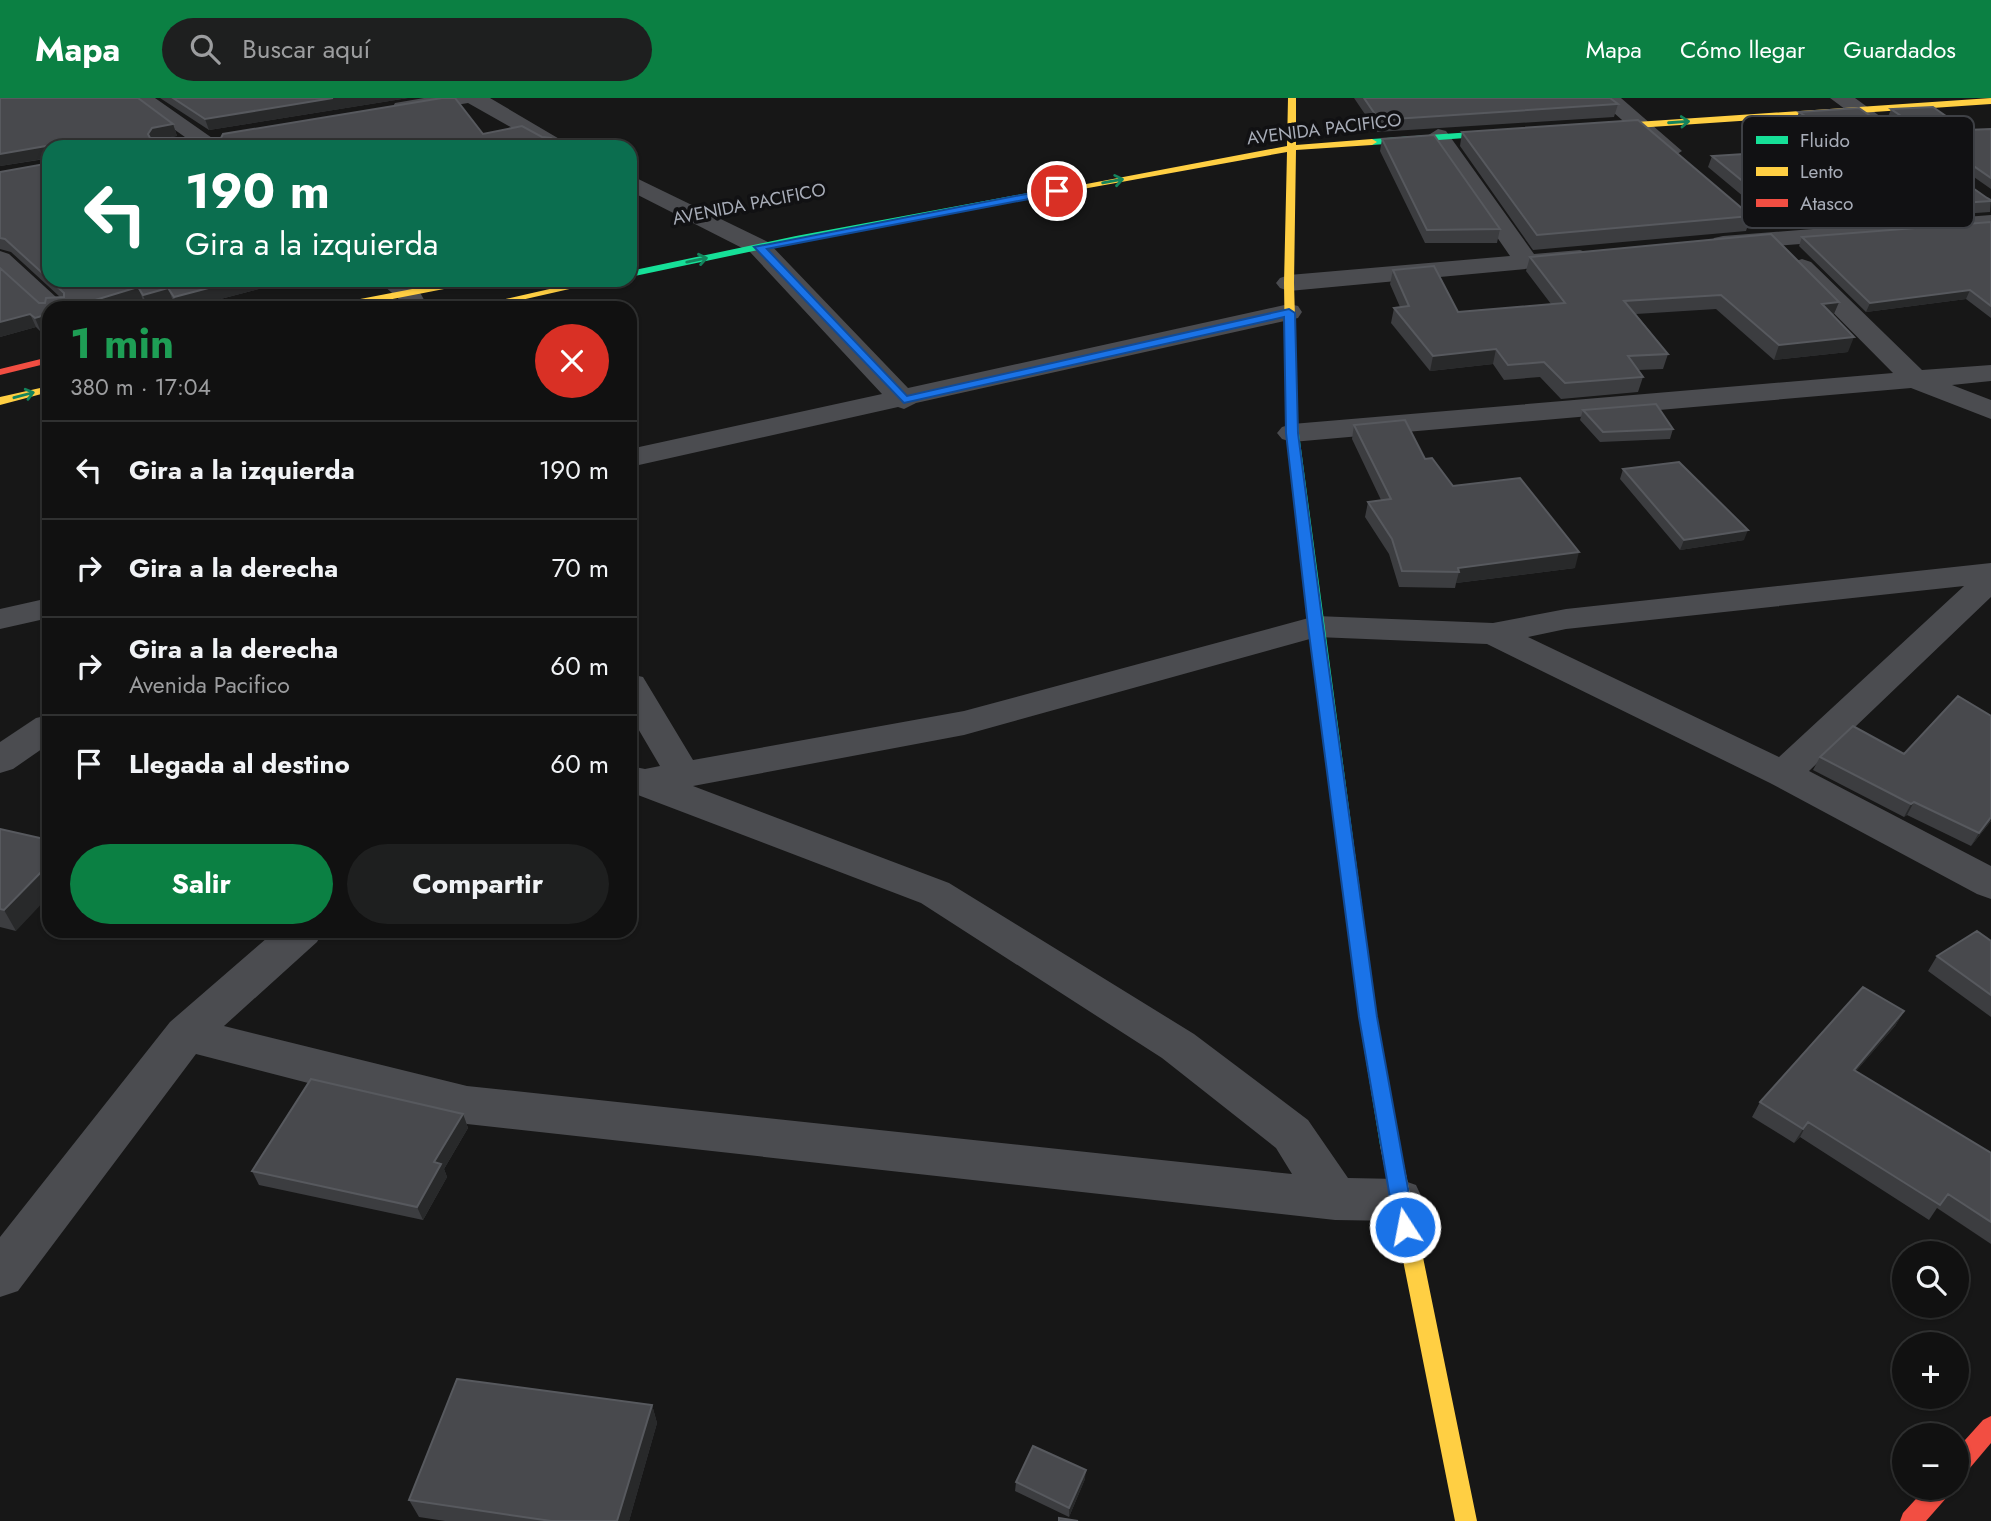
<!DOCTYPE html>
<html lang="es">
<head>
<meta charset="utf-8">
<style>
	:root { --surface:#111; --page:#1e1f1f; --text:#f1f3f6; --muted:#9c9d9f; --line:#303131; --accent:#0b8043 }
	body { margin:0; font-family:Jost,sans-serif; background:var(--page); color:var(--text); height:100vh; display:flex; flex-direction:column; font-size:26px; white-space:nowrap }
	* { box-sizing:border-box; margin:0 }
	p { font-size:23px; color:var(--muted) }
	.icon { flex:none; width:38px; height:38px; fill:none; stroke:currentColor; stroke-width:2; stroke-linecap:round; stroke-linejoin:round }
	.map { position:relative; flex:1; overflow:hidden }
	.details { position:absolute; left:42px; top:203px; width:595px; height:637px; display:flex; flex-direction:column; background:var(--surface); border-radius:21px; box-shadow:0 2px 5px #0004,0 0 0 2px var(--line) }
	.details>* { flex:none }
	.guide { position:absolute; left:42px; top:42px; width:595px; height:147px; border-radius:21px; box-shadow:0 2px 5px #0004,0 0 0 2px var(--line); background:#0b6e4f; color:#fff; overflow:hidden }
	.fabs { position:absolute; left:1892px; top:1143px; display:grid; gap:14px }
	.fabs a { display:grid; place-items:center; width:77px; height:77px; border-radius:50%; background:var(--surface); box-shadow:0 2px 5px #0004,0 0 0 2px var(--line); font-size:35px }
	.pin { position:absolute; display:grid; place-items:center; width:60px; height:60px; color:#fff; margin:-30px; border:4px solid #fff; border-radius:50%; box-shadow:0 2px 7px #0007 }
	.me { position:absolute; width:77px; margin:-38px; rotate:349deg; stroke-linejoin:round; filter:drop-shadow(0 0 5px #0008) }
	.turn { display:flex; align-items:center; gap:24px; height:147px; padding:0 28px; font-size:32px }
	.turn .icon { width:91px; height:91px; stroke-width:2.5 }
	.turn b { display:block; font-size:49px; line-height:60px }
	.round { display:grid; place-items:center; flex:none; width:74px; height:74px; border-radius:37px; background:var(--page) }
	.headline { display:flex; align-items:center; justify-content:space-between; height:119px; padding:0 28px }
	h1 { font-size:42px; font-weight:700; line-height:52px; color:#1e9e55 }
	.button { display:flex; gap:14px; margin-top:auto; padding:14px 28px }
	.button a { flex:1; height:80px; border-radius:42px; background:var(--accent); color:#fff; font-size:28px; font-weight:700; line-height:80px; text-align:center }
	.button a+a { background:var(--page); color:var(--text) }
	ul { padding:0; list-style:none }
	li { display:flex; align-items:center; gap:21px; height:98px; padding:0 28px; border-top:2px solid var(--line) }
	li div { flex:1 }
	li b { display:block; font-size:26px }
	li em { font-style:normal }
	header { display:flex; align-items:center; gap:42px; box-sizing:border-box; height:98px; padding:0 35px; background:var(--accent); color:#fff }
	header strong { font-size:33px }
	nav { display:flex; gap:38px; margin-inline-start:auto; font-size:24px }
	.search { width:490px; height:63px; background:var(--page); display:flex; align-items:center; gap:18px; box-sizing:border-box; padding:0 24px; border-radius:38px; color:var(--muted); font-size:26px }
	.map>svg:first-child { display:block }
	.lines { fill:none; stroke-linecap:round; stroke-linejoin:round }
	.street { fill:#4b4c50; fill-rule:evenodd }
	.fast { fill:#16e098; fill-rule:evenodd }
	.slow { fill:#ffcf43; fill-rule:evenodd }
	.jam { fill:#f24e42; fill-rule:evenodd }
	.wall { fill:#3c3d40 }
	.shaded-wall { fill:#28292a }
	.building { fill:#48494d; stroke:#57595e; stroke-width:2 }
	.oneway { stroke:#14835c }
	.route { fill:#1a73e8; stroke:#114b97; stroke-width:2 }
	.labels { text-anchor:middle; stroke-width:7; stroke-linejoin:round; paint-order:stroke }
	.far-street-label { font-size:18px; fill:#a8adb8; stroke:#111113 }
	.key { fill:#111113; stroke:#3e4045; stroke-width:2 }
	.key-label { font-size:19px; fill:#a8adb8 }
</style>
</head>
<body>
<header>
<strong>Mapa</strong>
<div class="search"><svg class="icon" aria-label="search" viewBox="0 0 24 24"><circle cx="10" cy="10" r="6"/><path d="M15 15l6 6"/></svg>Buscar aquí</div>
<nav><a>Mapa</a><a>Cómo llegar</a><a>Guardados</a></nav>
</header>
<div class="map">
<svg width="1991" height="1423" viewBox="0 0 1991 1423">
	<rect width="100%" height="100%" fill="#171717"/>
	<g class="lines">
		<!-- street -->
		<path class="street" d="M130,0h25l70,49h-26z
			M424,0h66l83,49h-27l-78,-44 -65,11 -11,-6 3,-5z
			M1597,0h24l61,53 -11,7 -8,-2z
			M1830,0h25l48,35 -11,7 -8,-2z
			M1438,31l8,2 88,123 46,-4 9,3 4,5 -4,5 -300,28 -9,-3 -4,-5 4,-5 9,-3 221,-19 -83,-120z
			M630,77l138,67 140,146 381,-84 9,2 4,6 -4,6 -9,2 -373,83 -12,6 -6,-2 -268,60v-18l252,-55 -132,-142 -120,-61z
			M1991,117v14l-268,21 -9,-2 -3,-5 3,-5 9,-2z
			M0,153l9,3 59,54h-19v6h-3l-46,-42z
			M1802,161l9,3 111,108 69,-5v16l-39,4 39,15v19l-80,-31 -619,54 -10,-3 -5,-6 5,-6 10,-3 601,-51 -100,-101 -4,-5 4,-5z
			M377,182c30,0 38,-2 51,28h-26l-4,-10z
			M1991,465v34l-182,174 182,95v33l-14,-5 -207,-111 -283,-139 -170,-7 -353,98 -271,51 256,97 245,151 114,86 40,58 51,1 17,6 7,15 -7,15 -17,6 -64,-1 -868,-96 -271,-70 -178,237 -18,6v-60l170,-215 105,-91h48l-6,11 -93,84 243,60 825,88 -16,-26 -114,-90 -241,-155 -291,-111v-26l15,3 15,-3 -30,-51v-41l13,3 50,83 271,-49 352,-95 177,7 73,-14zM1964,488l-185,171 -251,-120 38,-8z
			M49,500v20l-49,11v-20z
			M49,617v29l-36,25 -13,4v-31l36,-24z"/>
		<!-- fast -->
		<path class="fast" d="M1515,31l5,3 -2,2 -146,11 -5,-3 5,-3z
			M1044,92l5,3 -2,2 -251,47 -166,35v-6l166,-35z
			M1292,324l6,4 79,592 23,127 -3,6 -7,2 -7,-2 -3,-6 -21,-127 -73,-592z"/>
		<!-- slow -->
		<path class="slow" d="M1288,0h8v47l76,-6 5,3 -5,3 -76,5 -2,133 4,143 -6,4 -6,-4 -2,-143 3,-131 -243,44 -5,-3 248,-47z
			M1991,0v6l-399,27 -5,-3 5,-3z
			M459,182h21l-5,3 -129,25h-22l5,-3z
			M589,182h20l-123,28h-20z
			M49,288v6l-49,13v-8z
			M1390,1039l7,2 3,6 77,376h-22l-75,-376 3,-6z"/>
		<!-- jam -->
		<path class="jam" d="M49,259v6l-49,12v-6z
			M1991,1318v27l-27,32 -8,3v-28l27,-30z
			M1926,1390h25l-3,8 -22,25h-26l3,-8z"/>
	</g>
	<!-- wall -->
	<path class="wall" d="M0,0l173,26 4,12 -11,2 317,-4 59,3 -493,10v133h244l-107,28h-9l-4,-7 -25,7 -5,-8 -94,8v21l-8,3 -5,-5 -36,10v-69l39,35h6l15,-6 -49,-45 -11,-3v-77l45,-8v-5l-45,7z
		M160,0h248l-199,32z
		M1354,0h256l8,6 -4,13 -237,15z
		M1891,11l75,21 25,-1v60l-103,-72z
		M1799,14l192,88 -1,12 -210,15 -72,-60 4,-11 121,-8 -38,-25z
		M1462,34l289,84 -5,15 -213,19 -73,-104z
		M1382,41l118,90 -3,14h-72l-45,-92z
		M1991,124v96l-25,-19 -100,13 -67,-66 3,-9z
		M1530,159l309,45 -6,14 15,36 -74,8 -58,-51 -80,5 32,40 -5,15 -25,1 5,7 -5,15 -77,7 -21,-22 -36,3 -11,-16 -63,7 -39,-48 3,-15 6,-1 -10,-23 3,-14 65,42 93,-8 -25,-33z
		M1583,312l90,19 -3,10 -70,3 -20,-22z
		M1354,327l71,34 28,27 122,82 -119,15 -1,5 -56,-1 -10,-33 -24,-37 3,-15 13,-2 -29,-61z
		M1623,371l121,71 -64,10 -60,-71z
		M1820,659l171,64 -20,25 -64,-31 -3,2 -91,-47z
		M0,731l16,102 -16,-4z
		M1991,843v76l-63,-46 9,-15z
		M1904,913l-9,15 -39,45 135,82v91l-54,-36 -8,12 -129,-83 -6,6 -42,-26 8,-15z
		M463,1016l5,14 -24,41 3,8 -24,43 -164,-35 -7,-14z
		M652,1307l5,18 -28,98h-184l-26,-4 -10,-17z
		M1085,1381l-16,38 -54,-26 1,-9z"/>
	<!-- shaded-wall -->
	<path class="shaded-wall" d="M333,0h75l-199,32 -4,-11z
		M173,26l4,12 -20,3 -5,7 -4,-12 4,-6z
		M46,48l3,12 -49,8v-12z
		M239,182h54l-107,28h-8l-4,-11z
		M138,189l5,13 -26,8h-48z
		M168,190l5,13 -25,7 -5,-13z
		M1970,192l-4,9 -100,13 4,-9z
		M1839,204l-6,14 -11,-12z
		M30,216l6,13 -36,10v-15z
		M49,216v15l-8,3 -6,-14z
		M1854,239l-6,15 -74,8 5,-15z
		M1496,251l-3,15 -63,7 3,-15z
		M1748,432l-4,10 -64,10 4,-10z
		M1579,454l-4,16 -119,15 3,-11 -1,-4z
		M1914,704l-7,13 -3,2 7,-13z
		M1991,719v4l-20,25 8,-13z
		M49,766v32l-33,35 -12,-21z
		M1904,913l-9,15 -50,58 9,-14z
		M463,1016l5,14 -24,41 3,8 -24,43 -6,-13 17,-45z
		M1808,1024l-8,15 -6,6 9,-14z
		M652,1307l5,18 -28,98h-12z
		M1086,1372l-1,9 -16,38v-9z"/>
	<!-- building -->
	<path class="building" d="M0,0h138l35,26 -21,4 -4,6 2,4h71l2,-4 219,-36h13l28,36 39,-8 20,11 9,1 13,9h-515v132l-44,-40 -5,-1v-66l45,-8 1,-18 -46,8z
		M173,0h160l-128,21z
		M1364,0h246l8,6 -239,16z
		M1933,9l33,23 25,-1v49l-100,-69z
		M1859,10l128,90 4,2v1l-207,14 -72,-59 141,-9 -54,-35z
		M1638,22l113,96 -214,19 -75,-103z
		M1434,37l66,94 -73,1 -45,-91z
		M1991,124v84l-21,-16 -100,13 -68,-66z
		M1771,136l68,68 -17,2 32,33 -75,8 -58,-50 -97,6 44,53 -40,2 15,21 -78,6 -21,-21 -36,3 -12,-16 -63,7 -39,-48 15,-2 -16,-36 41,-4 24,46 107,-9 -35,-46z
		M0,170l39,35h6l1,-5 18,-1v-4l-14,-13h189l-65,17 -6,-9 -25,7 -5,-8 -69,21h-20v6l-14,4 -5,-4 -30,8z
		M1656,306l17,25 -70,3 -20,-22z
		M1405,322l20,39 7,-1 21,28 67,-8 59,74 -121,16 1,4 -57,-1 -10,-32 -24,-37 23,-3 -37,-74z
		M1679,364l69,68 -64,10 -61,-71z
		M1958,598l33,20v101l-12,16 -65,-31 -3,2 -91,-47 33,-31 51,28z
		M0,731l49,11v24l-45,46 -4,-1z
		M1977,833l14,10v54l-54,-39z
		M1863,889l41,24 -50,59 137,83v69l-43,-28 -8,11 -132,-83 -5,7 -43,-27z
		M311,981l152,35 -29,48 7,2 -24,43 -165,-36z
		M457,1281l195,26 -35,116h-66l-142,-21z
		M1033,1348l53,24 -17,38 -53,-26z
		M1059,1420l19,3h-19z"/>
	<!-- one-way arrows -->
	<defs><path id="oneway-shaft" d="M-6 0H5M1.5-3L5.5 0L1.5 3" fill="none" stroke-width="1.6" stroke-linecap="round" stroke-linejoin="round" transform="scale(1.75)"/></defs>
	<g class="oneway">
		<use href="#oneway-shaft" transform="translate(1679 24) rotate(-4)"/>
		<use href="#oneway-shaft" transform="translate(1113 83) rotate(-10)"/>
		<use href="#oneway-shaft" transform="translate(697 162) rotate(-12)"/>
		<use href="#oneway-shaft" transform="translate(24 297) rotate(-15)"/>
	</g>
	<!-- route -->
	<path class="route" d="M1057,90l3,5 -293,56 140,147 382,-87 6,4 3,120 25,193 54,391 38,210 -3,6 -7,2 -7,-2 -3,-6 -36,-210 -51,-391 -22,-193 -2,-116 -380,86 -150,-156z"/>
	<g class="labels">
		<!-- far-street labels -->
		<g class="far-street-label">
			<text transform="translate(1324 31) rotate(-7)" y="6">AVENIDA PACIFICO</text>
			<text transform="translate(749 106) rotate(-11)" y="6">AVENIDA PACIFICO</text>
		</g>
	</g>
	<!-- legend -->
	<rect x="1742" y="18" width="232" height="112" rx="10" class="key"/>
	<rect x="1756" y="38" width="32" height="8" fill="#16e098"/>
	<rect x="1756" y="69" width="32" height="9" fill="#ffcf43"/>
	<rect x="1756" y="101" width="32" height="8" fill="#f24e42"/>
	<g class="key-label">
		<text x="1800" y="49">Fluido</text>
		<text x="1800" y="80">Lento</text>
		<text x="1800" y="112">Atasco</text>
	</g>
</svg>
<div class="fabs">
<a><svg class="icon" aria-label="search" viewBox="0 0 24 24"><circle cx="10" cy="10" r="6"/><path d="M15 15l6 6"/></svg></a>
<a>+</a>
<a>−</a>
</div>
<div class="pin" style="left:1057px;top:93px;background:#d93025"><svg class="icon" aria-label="arrive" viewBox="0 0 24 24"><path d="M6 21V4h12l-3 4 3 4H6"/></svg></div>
<svg class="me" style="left:1405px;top:1129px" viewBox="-20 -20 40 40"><circle r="17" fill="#1a73e8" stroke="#fff" stroke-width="3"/><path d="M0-11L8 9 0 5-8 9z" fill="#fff"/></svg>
<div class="guide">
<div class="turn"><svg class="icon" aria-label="left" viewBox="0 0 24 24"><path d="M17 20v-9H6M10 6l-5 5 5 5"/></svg><div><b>190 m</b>Gira a la izquierda</div></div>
</div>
<section class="details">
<div class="headline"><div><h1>1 min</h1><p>380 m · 17:04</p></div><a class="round" style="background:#d93025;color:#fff"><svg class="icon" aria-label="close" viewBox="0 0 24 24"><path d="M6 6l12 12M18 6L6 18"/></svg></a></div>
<ul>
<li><svg class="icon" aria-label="left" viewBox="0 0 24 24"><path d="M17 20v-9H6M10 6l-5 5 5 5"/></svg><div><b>Gira a la izquierda</b></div><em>190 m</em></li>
<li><svg class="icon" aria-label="right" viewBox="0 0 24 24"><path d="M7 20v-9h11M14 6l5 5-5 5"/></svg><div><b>Gira a la derecha</b></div><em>70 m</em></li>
<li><svg class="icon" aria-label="right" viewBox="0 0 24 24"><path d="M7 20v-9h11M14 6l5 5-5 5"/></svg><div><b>Gira a la derecha</b><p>Avenida Pacifico</p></div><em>60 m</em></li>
<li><svg class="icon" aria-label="arrive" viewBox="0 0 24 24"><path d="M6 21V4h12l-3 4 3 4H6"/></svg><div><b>Llegada al destino</b></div><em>60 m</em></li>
</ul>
<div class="button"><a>Salir</a><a>Compartir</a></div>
</section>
</div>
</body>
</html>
